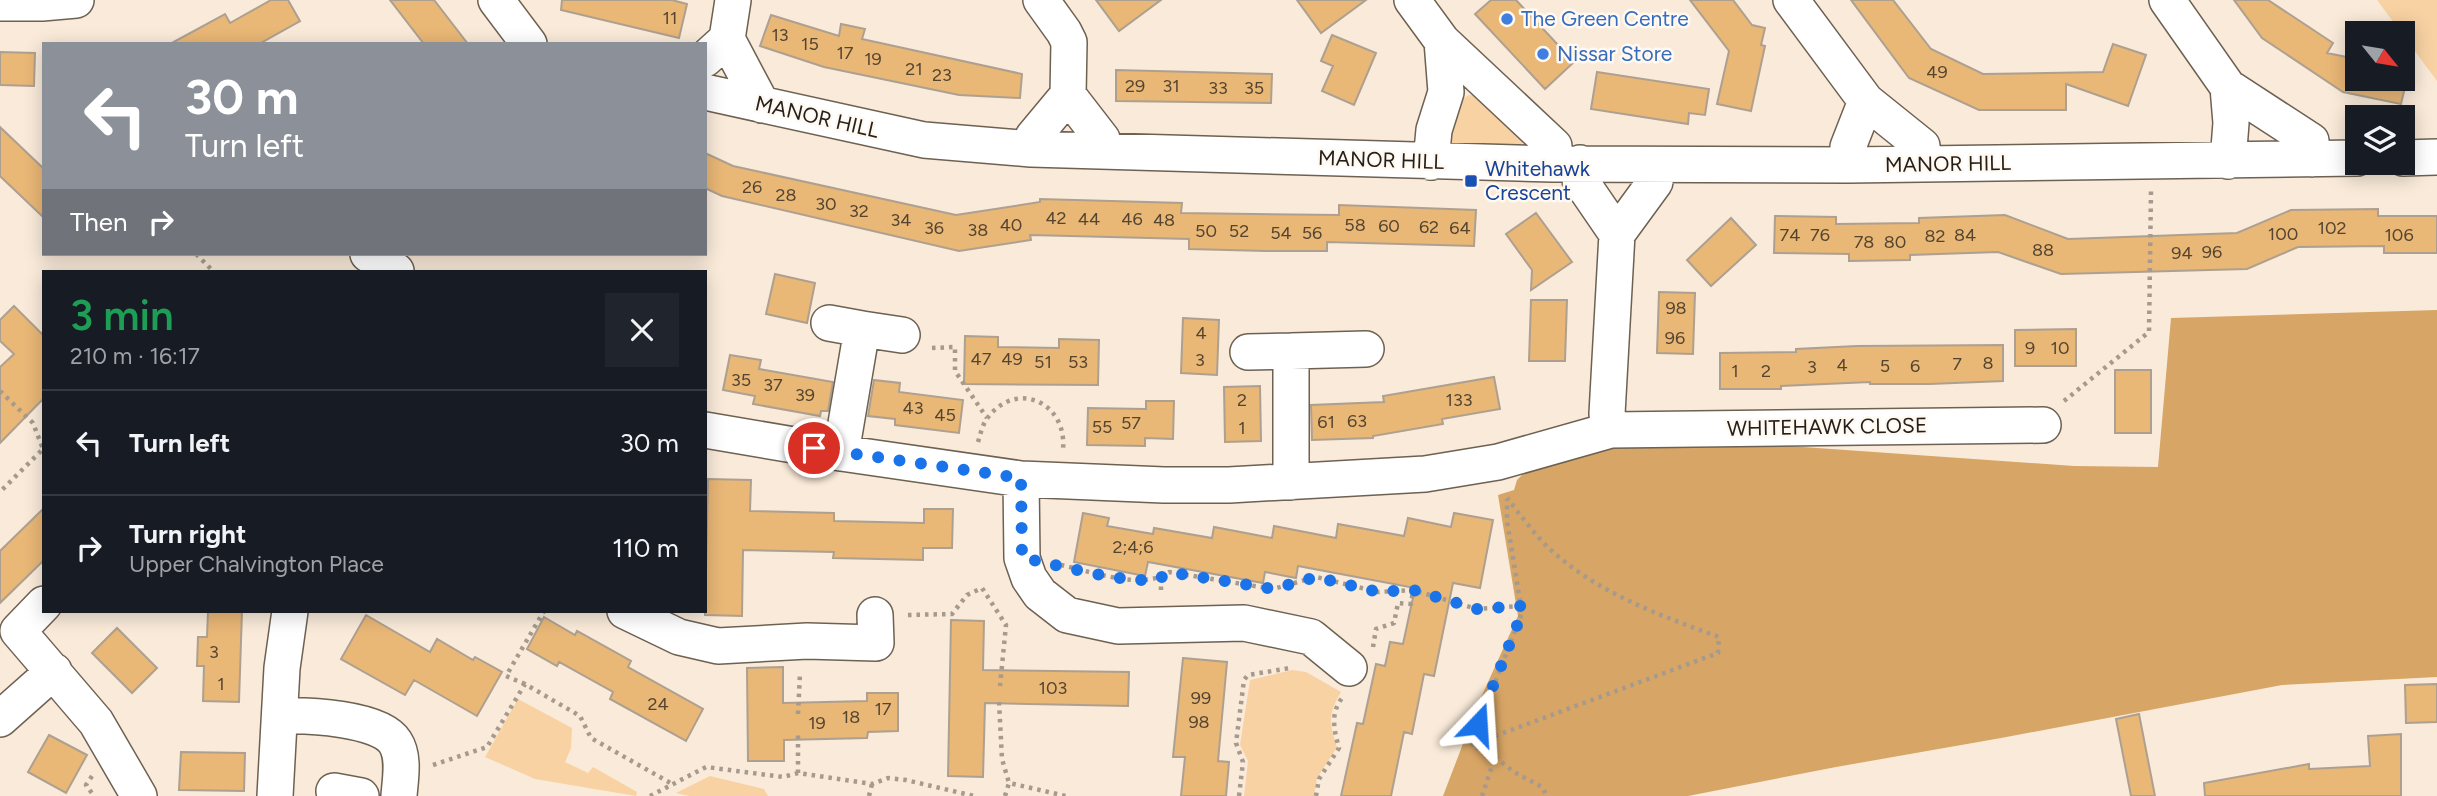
<!DOCTYPE html>
<html lang="en">
<head>
<meta charset="utf-8">
<style>
	:root { --surface:#171b24; --page:#20242c; --text:#f1f3f6; --muted:#9ea1a6; --line:#363941 }
	body { margin:0; font-family:Figtree,sans-serif; background:var(--page); color:var(--text); height:100vh; display:flex; flex-direction:column; font-size:26px; white-space:nowrap }
	* { box-sizing:border-box; margin:0 }
	p { font-size:23px; color:var(--muted) }
	.icon { flex:none; width:38px; height:38px; fill:none; stroke:currentColor; stroke-width:2; stroke-linecap:round; stroke-linejoin:round }
	.map { position:relative; flex:1; overflow:hidden }
	.side { position:absolute; left:42px; top:270px; width:665px; height:343px; display:flex; flex-direction:column; background:var(--surface); border-radius:0px; box-shadow:0 4px 18px #0003 }
	.side>* { flex:none }
	.guide { position:absolute; left:42px; top:42px; width:665px; height:214px; border-radius:0px; box-shadow:0 4px 18px #0003; background:#8c9099; color:#fff; overflow:hidden }
	.needle { width:46px; rotate:120deg }
	.tools { position:absolute; left:2345px; top:21px; display:grid; gap:14px }
	.tools a { display:grid; place-items:center; width:70px; height:70px; border-radius:0px; background:var(--surface); box-shadow:0 4px 18px #0003; font-size:35px }
	.pin { position:absolute; display:grid; place-items:center; width:60px; height:60px; color:#fff; margin:-30px; border:4px solid #fff; border-radius:50%; box-shadow:0 2px 7px #0007 }
	.me { position:absolute; width:77px; margin:-38px; rotate:20deg; stroke-linejoin:round; filter:drop-shadow(0 0 5px #0008) }
	.turn { display:flex; align-items:center; gap:24px; height:147px; padding:0 28px; font-size:32px }
	.turn .icon { width:91px; height:91px; stroke-width:2.5 }
	.turn b { display:block; font-size:49px; line-height:60px }
	.then { display:flex; align-items:center; height:66px; padding:0 28px; background:#0003; gap:14px; font-size:26px }
	.round { display:grid; place-items:center; flex:none; width:74px; height:74px; border-radius:0px; background:var(--page) }
	.head { display:flex; align-items:center; justify-content:space-between; height:119px; padding:0 28px }
	h1 { font-size:42px; font-weight:600; line-height:52px; color:#1e9e55 }
	ul { padding:0; list-style:none }
	li { display:flex; align-items:center; gap:21px; height:105px; padding:0 28px; border-top:2px solid var(--line) }
	li div { flex:1 }
	li b { display:block; font-size:26px }
	li em { font-style:normal }
	.map>svg:first-child { display:block }
	.green { fill:#f8d2a3 }
	.forest { fill:#d7a565 }
	.building { fill:#e9b776; stroke:#aea090; stroke-width:2 }
	.lines { fill:none; stroke-linecap:round; stroke-linejoin:round }
	.minor-casing { stroke:#6d6152; stroke-width:38 }
	.path { stroke:#a59a8d; stroke-width:4.5; stroke-dasharray:3.5 5; stroke-linecap:butt }
	.minor { stroke:#fff; stroke-width:35 }
	.route { stroke:#1a73e8; stroke-width:12; stroke-dasharray:0 21.6 }
	.shop-dot { fill:#3f7fe0; stroke:#fff9f2; stroke-width:2.5 }
	.transit-dot { fill:#1a4fb4; stroke:#fff9f2; stroke-width:2.5 }
	.labels { text-anchor:middle; stroke-width:5; stroke-linejoin:round; paint-order:stroke }
	.number-label { font-size:18px; fill:#554530 }
	.shop-label { font-size:21px; fill:#366cbe; stroke:#fff9f2; text-anchor:start }
	.street-label { font-size:21px; fill:#241f19; stroke:#fff9f2 }
	.transit-label { font-size:21px; fill:#164399; stroke:#fff9f2; text-anchor:start }
</style>
</head>
<body>
<div class="map">
<svg width="2437" height="796" viewBox="0 0 2437 796">
	<rect width="100%" height="100%" fill="#f9ead9"/>
	<!-- green -->
	<path class="green" d="M2377,0h60v81z
		M1469,95l9,1 46,45 -4,6h-67l-4,-5 4,-37z
		M1292,670l14,2 35,20c-13,22 -12,31 -4,55l-20,31 -3,18h-70l4,-35 -8,-16 10,-65z
		M518,699l54,29 -1,20 -6,14 23,11 5,-6 44,25 -1,4 -101,-17 -50,-22z
		M710,776l54,13 4,7h-79l-13,-3z"/>
	<!-- forest -->
	<path class="forest" d="M2437,310v367l-155,8 -281,53 -165,29 -148,29h-245l36,-94 39,-86 -20,-121 16,-5 3,-10 8,-8 93,-27 42,-8 414,29 84,1 13,-149z"/>
	<!-- building -->
	<path class="building" d="M271,0h17l12,21 -41,23h-89l55,-30 5,9z
		M390,0h44l34,44h-44z
		M562,0h110l15,4 -8,34 -118,-28z
		M1096,0h65l-42,31z
		M1297,0h69l-45,33z
		M1491,0h25l58,62 -29,27 -70,-75z
		M1690,0h43l19,25 13,3 -4,17 4,1 -14,65 -34,-7 12,-53z
		M1851,0h42l38,49 52,25 120,-2 10,-28 33,11 -18,51 -62,-22v26h-87l-70,-32z
		M2234,0h34l65,43 -6,10 30,6v20h46v-10l6,1 -8,34 -58,-12 -81,-54z
		M771,15l68,21 2,-12 24,5 -3,10 160,35 -2,24 -61,-3 -135,-28 -64,-21z
		M1332,35l44,18 -22,52 -32,-14 11,-25 -12,-5z
		M0,52l35,1 -1,33 -34,-1z
		M1116,70l156,4 -1,29 -155,-2z
		M1597,72l112,17 -4,26 -16,-2 -1,11 -97,-15z
		M0,127l44,42v49l-44,-42z
		M705,153l28,13 223,49 84,-13v-3l142,4 -1,10 158,2v-10l137,5 -2,36 -147,-4v9h-61l-77,-2v-10l-159,-4 1,5 -72,11 -237,-55 -17,-8z
		M2378,209v7h59v37h-53v-7l-86,1 -51,22 -186,5 -63,-22 -88,3v5l-61,1v-7l-75,-1 1,-37 61,1v7l83,-1v-5l86,-3 63,24 169,-6 54,-23z
		M1536,213l36,49 -41,28 1,-20 -26,-36z
		M1731,218l25,27 -45,41 -24,-26z
		M775,274l40,9 -8,40 -41,-9z
		M1659,292l36,1 -2,61 -36,-1z
		M1531,300h36l-2,61h-36z
		M14,306l30,30v62l-44,45v-76l14,-13 -14,-13v-21z
		M1183,318l36,2 -2,55 -36,-2z
		M2076,329v37h-61v-36z
		M965,336l33,1v10l61,1v-9l40,1 -1,45 -134,-1z
		M2003,345v36l-73,3h-60v-2l-89,4v3h-61v-36l76,-1v-3l61,-3z
		M730,355l31,5 -2,9 74,13 -5,29h-7l-1,5 -67,-12 2,-8 -32,-6z
		M2115,370h36v63h-36z
		M1494,377l6,32 -58,10 1,5 -70,12v2l-61,2 -1,-35 73,-3 -1,-6z
		M874,380l26,3 -1,9 64,8 -4,33 -64,-8v-6l-27,-3z
		M1260,386l1,55 -36,1 -1,-55z
		M1146,401h28l-1,38 -28,-1v8l-58,-1 1,-37 58,1z
		M708,479l43,1 -1,31 84,2v8l90,2v-14h29l-1,39h-29v12l-90,-2 1,-6 -91,-2 -1,66 -37,-1z
		M44,508v52l-44,43v-52z
		M1083,513l26,5 -2,8 46,8 1,-6 58,10 2,-11 58,11 2,-12 62,12 2,-14 66,12 4,-18 43,9 3,-14 39,7 -13,68 -27,-5 -19,93 -10,-2 -12,60 -8,-2 -13,64h-50l16,-73 6,1 13,-60 9,2 5,-24 13,2 12,-56 -117,-22 -2,12 -31,-6 -2,11 -115,-21 -3,14 -71,-14z
		M208,611h34l-3,91 -36,-1 1,-35h-7l1,-29h9z
		M366,615l64,37 7,-13 36,21 2,-3 27,15 -25,44 -63,-36 -9,15 -64,-36z
		M544,617l31,18 2,-4 54,30 -3,6 75,42 -17,32 -76,-42 3,-7 -54,-30 -2,4 -30,-17z
		M951,620l33,1 -1,49 146,2 -1,34 -143,-3 -2,74 -35,-1z
		M117,628l40,40 -25,25 -40,-40z
		M1183,658l44,4 -9,99 11,1 -3,34h-45l4,-39h-12z
		M783,667v36l84,-2v-8h31v38l-30,1 -1,6 -83,2v21h-36l-1,-93z
		M2437,684v38l-31,1 -1,-38z
		M2139,714l16,82h-24l-15,-77z
		M2401,734v62h-196l-1,-13 105,-19v5l61,-3 -2,-30z
		M49,735l38,20 -21,38 -38,-21z
		M181,752l64,1 -1,38 -65,-1z"/>
	<g class="lines">
		<!-- minor casing -->
		<g class="minor-casing">
			<path id="minor" d="M496,0l33,44
				M1041,0l23,32 5,10 -1,53 34,44 -1,12
				M1412,0l30,41 112,105 -1,18
				M1791,0l75,101 56,45 1,18
				M2167,0l61,87 83,54 1,18
				M0,3h42l34,-3
				M727,39l35,66
				M705,59l22,-20 6,-39
				M705,92l219,48 107,9 522,15 295,1 509,-7
				M1031,149l2,-12 35,-42
				M2403,158l34,-1
				M2228,161l3,-38 -3,-36
				M1431,162l3,-32 12,-38 -4,-51
				M1580,163v17l37,54
				M1848,165v-18l18,-46
				M368,254l28,17
				M829,323l33,6
				M1248,352l43,-1
				M705,430l136,23 180,26 143,6h65l196,-11 73,-12 113,-32 -4,-16 10,-180 38,-52 1,-17
				M1611,430l432,-5
				M841,453l21,-124 40,6
				M1021,479l1,79 7,20 11,16 27,21 51,11 126,-3 67,14 38,31
				M1291,482v-131l75,-2
				M44,604l-26,27 78,91 43,74
				M625,611l54,26 39,9 89,-5 69,2 -1,-28
				M281,716c26,-1 99,2 114,26 10,15 5,38 4,54
				M0,719l54,-48
				M334,791l27,5
				M275,796l7,-128 8,-57"/>
		</g>
		<!-- path -->
		<path class="path" d="M196,254l17,17
			M932,348l23,-1v24l32,47
			M0,391l33,32 10,26 -43,43
			M2064,401l85,-69 2,-141
			M978,442c3,-9 4,-18 11,-26 29,-36 78,-13 74,33
			M1061,565c29,6 82,26 108,7l104,17 43,-12 62,15 35,-2 64,19 44,-3
			M1161,578v16
			M908,615l44,-1 15,-19 15,-7 24,37 -6,61
			M1373,647l3,-18 18,-6 4,-20 13,1 2,-14
			M525,684l-19,-8 38,-65
			M999,702l3,57 7,24
			M798,714l2,-41
			M1471,745l247,-92 1,-16c-60,-22 -119,-43 -167,-86 -17,-15 -31,-36 -45,-53
			M1495,757l19,15 28,15 5,9
			M433,765l54,-18 38,-63 55,32 11,22 83,47
			M798,773v-42
			M92,776l-6,9 8,11
			M650,796l56,-29 77,10 15,-4 74,11 16,-6 18,2 68,16
			M869,796l3,-12
			M1005,796l4,-13 57,13
			M1239,796l4,-34 -7,-19 8,-63 4,-5 42,-7
			M1316,796l3,-17 20,-31c-5,-18 -9,-34 3,-50
			M1482,796l13,-39 -24,-12 51,-132 -15,-92v-22"/>
		<!-- minor -->
		<use href="#minor" class="minor"/>
	</g>
	<g class="lines">
		<!-- route -->
		<path class="route" d="M814,448l207,30 1,80c29,5 113,29 138,20 2,-1 7,-5 9,-6l104,17 43,-12 62,15 35,-2 64,19 44,-3 1,7 -44,111"/>
	</g>
	<!-- markers -->
	<g class="shop-dot">
		<circle cx="1507" cy="19" r="7"/>
		<circle cx="1543" cy="54" r="7"/>
	</g>
	<rect class="transit-dot" x="1464" y="174" width="14" height="14" rx="3.5"/>
	<g class="labels">
		<!-- number labels -->
		<g class="number-label">
			<text x="670" y="24">11</text>
			<text x="780" y="41">13</text>
			<text x="810" y="50">15</text>
			<text x="845" y="59">17</text>
			<text x="873" y="65">19</text>
			<text x="914" y="75">21</text>
			<text x="1937" y="78">49</text>
			<text x="942" y="81">23</text>
			<text x="1135" y="92">29</text>
			<text x="1171" y="92">31</text>
			<text x="1218" y="94">33</text>
			<text x="1254" y="94">35</text>
			<text x="752" y="193">26</text>
			<text x="786" y="201">28</text>
			<text x="826" y="210">30</text>
			<text x="859" y="217">32</text>
			<text x="1056" y="224">42</text>
			<text x="1089" y="225">44</text>
			<text x="1132" y="225">46</text>
			<text x="901" y="226">34</text>
			<text x="1164" y="226">48</text>
			<text x="1011" y="231">40</text>
			<text x="1355" y="231">58</text>
			<text x="1389" y="232">60</text>
			<text x="1429" y="233">62</text>
			<text x="934" y="234">36</text>
			<text x="1460" y="234">64</text>
			<text x="2332" y="234">102</text>
			<text x="978" y="236">38</text>
			<text x="1206" y="237">50</text>
			<text x="1239" y="237">52</text>
			<text x="1281" y="239">54</text>
			<text x="1312" y="239">56</text>
			<text x="2283" y="240">100</text>
			<text x="1790" y="241">74</text>
			<text x="1820" y="241">76</text>
			<text x="1965" y="241">84</text>
			<text x="2399" y="241">106</text>
			<text x="1935" y="242">82</text>
			<text x="1864" y="248">78</text>
			<text x="1895" y="248">80</text>
			<text x="2043" y="256">88</text>
			<text x="2212" y="258">96</text>
			<text x="2182" y="259">94</text>
			<text x="1676" y="314">98</text>
			<text x="1201" y="339">4</text>
			<text x="1675" y="344">96</text>
			<text x="2030" y="354">9</text>
			<text x="2060" y="354">10</text>
			<text x="981" y="365">47</text>
			<text x="1012" y="365">49</text>
			<text x="1200" y="366">3</text>
			<text x="1043" y="368">51</text>
			<text x="1078" y="368">53</text>
			<text x="1988" y="369">8</text>
			<text x="1957" y="370">7</text>
			<text x="1842" y="371">4</text>
			<text x="1885" y="372">5</text>
			<text x="1915" y="372">6</text>
			<text x="1812" y="373">3</text>
			<text x="1735" y="377">1</text>
			<text x="1766" y="377">2</text>
			<text x="741" y="386">35</text>
			<text x="773" y="391">37</text>
			<text x="805" y="401">39</text>
			<text x="1242" y="406">2</text>
			<text x="1459" y="406">133</text>
			<text x="913" y="414">43</text>
			<text x="945" y="421">45</text>
			<text x="1357" y="427">63</text>
			<text x="1326" y="428">61</text>
			<text x="1131" y="429">57</text>
			<text x="1102" y="433">55</text>
			<text x="1242" y="434">1</text>
			<text x="1133" y="553">2;4;6</text>
			<text x="214" y="658">3</text>
			<text x="221" y="690">1</text>
			<text x="1053" y="694">103</text>
			<text x="1201" y="704">99</text>
			<text x="658" y="710">24</text>
			<text x="883" y="715">17</text>
			<text x="851" y="723">18</text>
			<text x="1199" y="728">98</text>
			<text x="817" y="729">19</text>
		</g>
		<!-- shop labels -->
		<g class="shop-label">
			<text x="1521" y="26">The Green Centre</text>
			<text x="1557" y="61">Nissar Store</text>
		</g>
		<!-- street labels -->
		<g class="street-label">
			<text transform="translate(817 117) rotate(13)" y="7">MANOR HILL</text>
			<text transform="translate(1381 160) rotate(2)" y="7">MANOR HILL</text>
			<text transform="translate(1948 164) rotate(-1)" y="7">MANOR HILL</text>
			<text transform="translate(1827 427) rotate(-1)" y="7">WHITEHAWK CLOSE</text>
		</g>
		<!-- transit labels -->
		<g class="transit-label">
			<text x="1485" y="176">Whitehawk<tspan x="1485" dy="24">Crescent</tspan></text>
		</g>
	</g>
</svg>
<div class="tools">
<a><svg class="needle" viewBox="-14 -14 28 28"><path d="M0-13l5 13h-10z" fill="#e53935"/><path d="M0 13l5-13h-10z" fill="#9ea1a6"/></svg></a>
<a><svg class="icon" aria-label="layers" viewBox="0 0 24 24"><path d="M12 4l9 5-9 5-9-5zM3 14l9 5 9-5"/></svg></a>
</div>
<div class="pin" style="left:814px;top:448px;background:#d93025"><svg class="icon" aria-label="arrive" viewBox="0 0 24 24"><path d="M6 21V4h12l-3 4 3 4H6"/></svg></div>
<svg class="me" style="left:1478px;top:724px" viewBox="-20 -20 40 40"><path d="M0-17L14 15 0 8-14 15z" fill="#1a73e8" stroke="#fff" stroke-width="4"/></svg>
<div class="guide">
<div class="turn"><svg class="icon" aria-label="left" viewBox="0 0 24 24"><path d="M17 20v-9H6M10 6l-5 5 5 5"/></svg><div><b>30 m</b>Turn left</div></div>
<div class="then">Then<svg class="icon" aria-label="right" viewBox="0 0 24 24"><path d="M7 20v-9h11M14 6l5 5-5 5"/></svg></div>
</div>
<section class="side">
<div class="head"><div><h1>3 min</h1><p>210 m · 16:17</p></div><a class="round"><svg class="icon" aria-label="close" viewBox="0 0 24 24"><path d="M6 6l12 12M18 6L6 18"/></svg></a></div>
<ul>
<li><svg class="icon" aria-label="left" viewBox="0 0 24 24"><path d="M17 20v-9H6M10 6l-5 5 5 5"/></svg><div><b>Turn left</b></div><em>30 m</em></li>
<li><svg class="icon" aria-label="right" viewBox="0 0 24 24"><path d="M7 20v-9h11M14 6l5 5-5 5"/></svg><div><b>Turn right</b><p>Upper Chalvington Place</p></div><em>110 m</em></li>
</ul>
</section>
</div>
</body>
</html>
